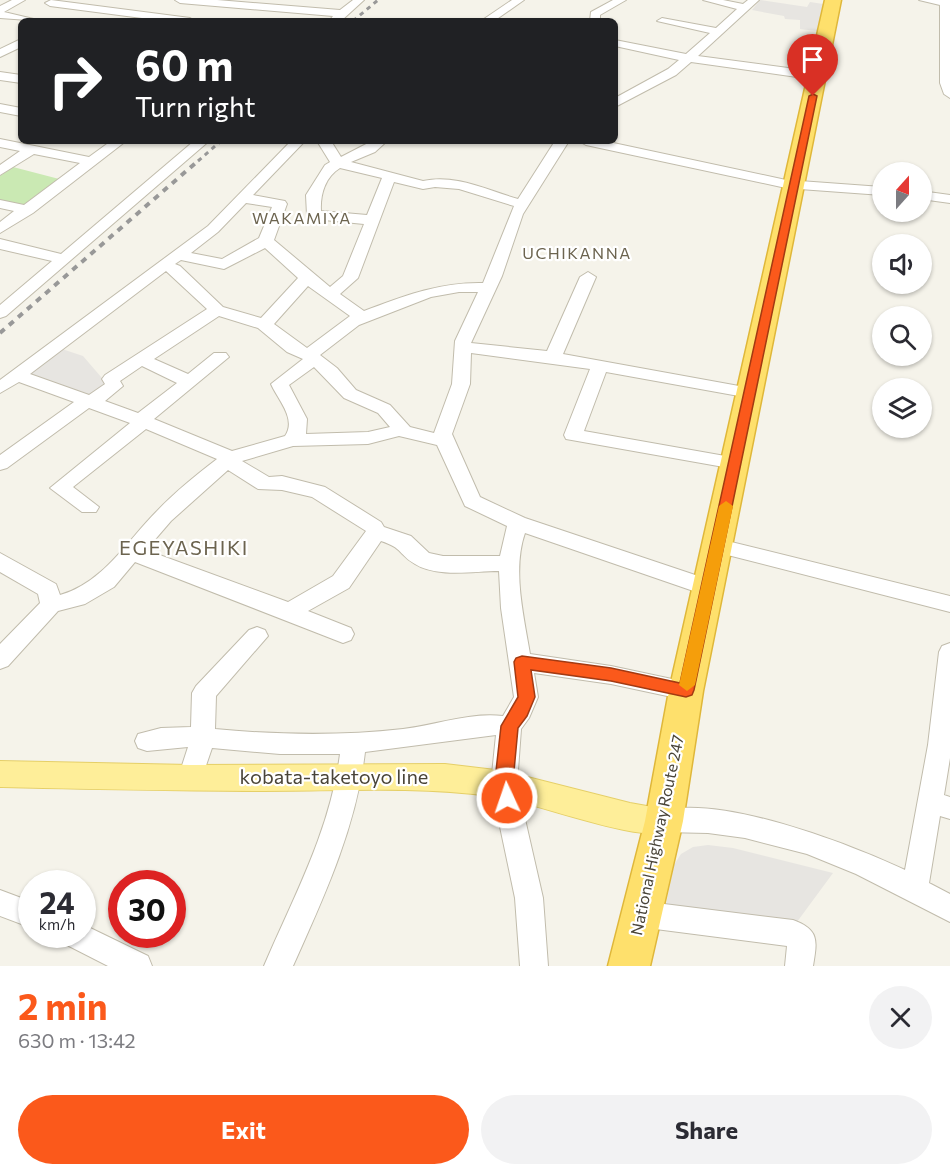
<!DOCTYPE html>
<html lang="en">
<head>
<meta charset="utf-8">
<style>
	:root { --surface:#fff; --page:#f2f2f3; --text:#2b2b33; --muted:#7c7c81; --accent:#fb591b }
	body { margin:0; font-family:Commissioner,sans-serif; background:var(--page); color:var(--text); height:100vh; display:flex; flex-direction:column; font-size:22px; white-space:nowrap }
	* { box-sizing:border-box; margin:0 }
	p { font-size:20px; color:var(--muted) }
	.icon { flex:none; width:33px; height:33px; fill:none; stroke:currentColor; stroke-width:2; stroke-linecap:round; stroke-linejoin:round }
	.map { position:relative; height:966px; overflow:hidden }
	.side { display:flex; flex-direction:column; background:var(--surface); flex:1 }
	.side>* { flex:none }
	.top-card { position:absolute; left:18px; top:18px; width:600px; height:126px; border-radius:9px; box-shadow:0 2px 4px #0004; background:#202124; color:#fff; overflow:hidden }
	.needle { width:39px; rotate:21deg }
	.fabs { position:absolute; left:872px; top:162px; display:grid; gap:12px }
	.fabs a { display:grid; place-items:center; width:60px; height:60px; border-radius:50%; background:var(--surface); box-shadow:0 2px 4px #0004; font-size:30px }
	.speed { position:absolute; left:18px; top:870px; display:flex; gap:12px; font-size:30px; font-weight:700; text-align:center }
	.speed>* { display:grid; place-content:center; width:78px; height:78px; border-radius:50%; background:var(--surface); box-shadow:0 2px 4px #0004; line-height:1 }
	.speed small { font-size:15px; font-weight:400 }
	.speed .limit { border:9px solid #d22; background:#fff; color:#111 }
	.pin { position:absolute; display:grid; place-items:center; width:51px; height:51px; color:#fff; margin:-62px -26px; border-radius:50% 50% 50% 0; rotate:-45deg; box-shadow:0 0 6px #0007 }
	.pin .icon { rotate:45deg }
	.me { position:absolute; width:66px; margin:-33px; rotate:357deg; stroke-linejoin:round; filter:drop-shadow(0 0 4px #0008) }
	.turn { display:flex; align-items:center; gap:21px; height:126px; padding:0 18px; font-size:27px }
	.turn .icon { width:78px; height:78px; stroke-width:2.5 }
	.turn b { display:block; font-size:42px; line-height:51px }
	.round { display:grid; place-items:center; flex:none; width:63px; height:63px; border-radius:32px; background:var(--page) }
	.headline { display:flex; align-items:center; justify-content:space-between; height:102px; padding:0 18px }
	h1 { font-size:36px; font-weight:700; line-height:45px; color:var(--accent) }
	.primary-button { display:flex; gap:12px; margin-top:auto; padding:12px 18px }
	.primary-button a { flex:1; height:69px; border-radius:36px; background:var(--accent); color:#fff; font-size:24px; font-weight:700; line-height:69px; text-align:center }
	.primary-button a+a { background:var(--page); color:var(--text) }
	.map>svg:first-child { display:block }
	.green { fill:#cae9b3 }
	.parking { fill:#e7e5e1 }
	.lines { fill:none; stroke-linecap:round; stroke-linejoin:round }
	.minor-casing { stroke:#c1bcac; stroke-width:2 }
	.major-casing { stroke:#e5cf68; stroke-width:2 }
	.highway-casing { stroke:#dfb73a; stroke-width:3 }
	.minor { fill:#fff; fill-rule:evenodd }
	.major { fill:#feee99; fill-rule:evenodd }
	.highway { fill:#fee06c; fill-rule:evenodd }
	.rail-far1 { stroke:#989898; stroke-width:3; stroke-dasharray:4.5 4.5; stroke-linecap:butt }
	.rail { stroke:#989898; stroke-width:4; stroke-dasharray:6 6; stroke-linecap:butt }
	.route { fill:#fb591b; stroke:#a33a12; stroke-width:1.5 }
	.slow { fill:#f59e0b }
	.labels { text-anchor:middle; stroke-width:4.5; stroke-linejoin:round; paint-order:stroke }
	.far-quarter-label { font-size:16px; letter-spacing:1.5px; fill:#6c644f; stroke:#fff }
	.street-label { font-size:16px; fill:#494438; stroke:#fff }
	.quarter-label { font-size:20px; letter-spacing:1.5px; fill:#6c644f; stroke:#fff }
	.near-street-label { font-size:20px; fill:#494438; stroke:#fff }
</style>
</head>
<body>
<div class="map">
<svg width="950" height="966" viewBox="0 0 950 966">
	<rect width="100%" height="100%" fill="#f5f3ea"/>
	<!-- green -->
	<path class="green" d="M13,167l50,13 -38,26 -25,-5v-25z"/>
	<!-- parking -->
	<path class="parking" d="M760,0l47,7 3,-5 13,2 -6,27 -17,-2v-9l-15,-1 -1,-3 -32,-6z
		M62,349l21,7 25,29 -18,13 -59,-21v-5z
		M708,845l25,3 100,25 -39,53 -129,-17 9,-44 7,-11 12,-7z"/>
	<g class="lines">
		<!-- minor casing -->
		<g class="minor-casing">
			<path id="minor" d="M12,0h13l-21,12 38,9 -42,-3v-12z
				M51,0l139,18 5,3h-30l-115,-15 -5,-3z
				M175,0h42l123,10 13,-10h11l-23,21h-12l4,-5 -153,-13z
				M512,0h12l-30,21h-13z
				M613,0h13l-26,15v6h-10l1,-9z
				M703,0h20l20,4 5,-4h11l-61,56 120,16 6,4 -6,4 -127,-18 -15,13 -61,32v-9l53,-29 11,-9 -64,-14v-6l71,14 24,-21 -53,-12 5,-3 54,10 21,-19z
				M919,0h31v98l-6,-4 -4,-11v-78z
				M21,39v8l-21,10v-8z
				M0,72l21,3v8l-21,-3z
				M0,104l21,4v8l-21,-4z
				M0,139l89,18 22,-16h15l-93,72 -33,20v-11l14,-11 -14,-3v-8l24,5 56,-42 -46,-9 -34,21v-10l20,-14 -20,-4z
				M194,141h15l-203,175 -6,2v-13l52,-44 -52,-12v-10l61,15z
				M291,141h14l-52,54 32,6 2,3 -13,36 56,47 13,-11 21,-52 -50,-5 -7,-4 -1,-20 19,-30 5,-3 -13,-21h14l10,16 31,-16h15l-12,11 -24,10 72,19c34,-7 63,9 95,18l37,-58h14l-46,73 -21,62 -31,67 76,8 33,-74 8,-5 8,5 -33,77 187,34 9,5 -9,5 -144,-26 -22,59 158,28 3,4 -3,4 -7,2 -169,-30 -2,-4 26,-66 -119,-16 -1,31 -18,50 28,63 45,21 191,64 3,6 -3,6 -8,2 -183,-63c-13,37 -1,84 5,121l81,12 75,16 8,2 4,7 -4,7 -8,2 -75,-16 -77,-11 4,24 -9,21 -8,11 -4,55 26,114 5,68h-28l-5,-68 -24,-114 5,-49 -131,17c-9,76 -41,145 -72,214h-29c30,-70 66,-135 76,-212h-60l-68,-6 -13,38 -9,3 -9,-3 -3,-8 10,-31 -41,4 -9,-3 -3,-7 3,-7 23,-6 30,-1 1,-34 4,-7 53,-56 8,-3 8,3 3,6 -52,60 -1,33c63,6 126,7 188,0 33,-4 67,-17 100,-13l11,-19 -13,-89 -2,-37c-25,0 -62,7 -84,-7 -16,-9 -12,-16 -34,-23l-32,47 -41,23 43,17 3,6 -3,6 -8,3 -208,-81 -21,25 -29,17 -27,7 -50,55 -8,3v-25l40,-41 -2,-9 -38,-22v-19l56,31 4,11c43,-12 67,-54 97,-84 18,-19 39,-36 60,-52l-71,-30 -73,58 26,20 -3,5h-14l-32,-24 80,-65 -41,-15 -82,60 -7,2v-15l74,-53 -55,-20 -19,11v-13l208,-154zM340,168l42,10 -15,37 -46,-4c-1,-16 4,-34 19,-43zM394,182l29,7 12,-2 24,2 55,17 -31,77c-43,-1 -79,13 -119,28l-24,-17 18,-16zM246,203l26,4 -13,31 -37,21 -31,-6 27,-21zM265,248l33,30 -37,40 -38,-11 -43,-41 -5,-2 6,-4 43,9zM166,271l41,38 -102,66 -3,4 3,5 -16,11 -59,-21zM308,286l42,30 -43,32 -33,-24zM459,292h19l-23,49 -3,43 -18,49 -24,-6 -20,-22 -34,-15 -19,-22 -17,-13 39,-30 72,-28zM219,316l39,12 29,24 16,7 -32,25c7,16 26,35 14,52l-53,15 -78,-32 75,-62 -3,-4h-12l-26,21 -34,-15zM142,366l35,17 -39,30 -33,-12 18,-15 -3,-5zM314,367l30,31 34,15 12,14 -22,5 -62,2 1,-15 -18,-34zM399,436l38,9 28,61 42,20 -7,30h-57l-14,-3 -18,-17 -27,-9 -3,-5 -56,-35 -43,-11 -13,1 -27,-16 51,-15 75,-2zM228,470l30,19 24,1 30,7 54,34 -33,45 -45,26 -142,-52 25,-29z
				M579,141h25l182,39 96,7v8l-96,-7 -200,-43z
				M921,191l29,4v8l-29,-4z
				M719,539l231,57v16l-238,-61 -3,-5 3,-5z
				M950,643v115l-6,37 6,2v22l-10,-3 -11,67 21,11v28l-94,-48 -49,-20 -62,-16 -37,-5 -44,-1 -9,-3 -4,-8 4,-8c59,-22 194,31 250,57l23,-125 11,-93 3,-6z
				M0,890l32,12v26l-32,-12z
				M640,901l153,19c27,10 24,21 20,46h-28l2,-20 -147,-19 -10,-4 -4,-9 4,-9z
				M82,924l66,32 4,10h-44l-45,-23 -4,-9h23z"/>
		</g>
		<!-- major casing -->
		<g class="major-casing">
			<path id="major" d="M0,761l190,4 255,-1 59,7 126,32 45,8 5,10 -5,10c-37,14 -139,-30 -185,-35 -75,-10 -151,-5 -227,-5 -88,0 -175,-2 -263,-4z"/>
		</g>
		<!-- highway casing -->
		<g class="highway-casing">
			<path id="highway" d="M825,0h16l-138,691 -20,130 -33,145h-42l37,-145 24,-130z"/>
		</g>
		<!-- minor -->
		<use href="#minor" class="minor"/>
		<!-- major -->
		<use href="#major" class="major"/>
		<!-- highway -->
		<use href="#highway" class="highway"/>
		<!-- rail-far1 -->
		<path class="rail-far1" d="M353,21l25,-21
			M198,161l23,-20"/>
		<!-- rail -->
		<path class="rail" d="M0,333l199,-173"/>
	</g>
	<!-- route -->
	<path class="route" d="M813,94l4,2 -123,594 -2,5 -6,2 -75,-16 -80,-11 4,27 -8,19 -9,12 -4,43 2,27 -3,5 -6,2 -6,-2 -5,-32 5,-45 17,-29 -4,-35 2,-4 6,-2 89,12 69,15 129,-587z"/>
	<!-- slow -->
	<path class="slow" d="M726,501l7,5 -38,179 -8,6 -8,-6 40,-179z"/>
	<g class="labels">
		<!-- far-quarter labels -->
		<g class="far-quarter-label">
			<text x="302" y="224">WAKAMIYA</text>
			<text x="577" y="259">UCHIKANNA</text>
		</g>
		<!-- street labels -->
		<g class="street-label">
			<text transform="translate(657 835) rotate(-78)" y="6">National Highway Route 247</text>
		</g>
		<!-- quarter labels -->
		<g class="quarter-label">
			<text x="184" y="555">EGEYASHIKI</text>
		</g>
		<!-- near-street labels -->
		<g class="near-street-label">
			<text x="334" y="784">kobata-taketoyo line</text>
		</g>
	</g>
</svg>
<div class="fabs">
<a><svg class="needle" viewBox="-14 -14 28 28"><path d="M0-13l5 13h-10z" fill="#e53935"/><path d="M0 13l5-13h-10z" fill="#7c7c81"/></svg></a>
<a><svg class="icon" aria-label="sound" viewBox="0 0 24 24"><path d="M4 9h4l5-4v14l-5-4H4zM17 9q2 3 0 6"/></svg></a>
<a><svg class="icon" aria-label="search" viewBox="0 0 24 24"><circle cx="10" cy="10" r="6"/><path d="M15 15l6 6"/></svg></a>
<a><svg class="icon" aria-label="layers" viewBox="0 0 24 24"><path d="M12 4l9 5-9 5-9-5zM3 14l9 5 9-5"/></svg></a>
</div>
<div class="speed"><div>24<small>km/h</small></div><div class="limit">30</div></div>
<div class="pin" style="left:813px;top:96px;background:#d93025"><svg class="icon" aria-label="arrive" viewBox="0 0 24 24"><path d="M6 21V4h12l-3 4 3 4H6"/></svg></div>
<svg class="me" style="left:507px;top:798px" viewBox="-20 -20 40 40"><circle r="17" fill="#fb591b" stroke="#fff" stroke-width="3"/><path d="M0-11L8 9 0 5-8 9z" fill="#fff"/></svg>
<div class="top-card">
<div class="turn"><svg class="icon" aria-label="right" viewBox="0 0 24 24"><path d="M7 20v-9h11M14 6l5 5-5 5"/></svg><div><b>60 m</b>Turn right</div></div>
</div>
</div>
<section class="side">
<div class="headline"><div><h1>2 min</h1><p>630 m · 13:42</p></div><a class="round"><svg class="icon" aria-label="close" viewBox="0 0 24 24"><path d="M6 6l12 12M18 6L6 18"/></svg></a></div>
<div class="primary-button"><a>Exit</a><a>Share</a></div>
</section>
</body>
</html>
